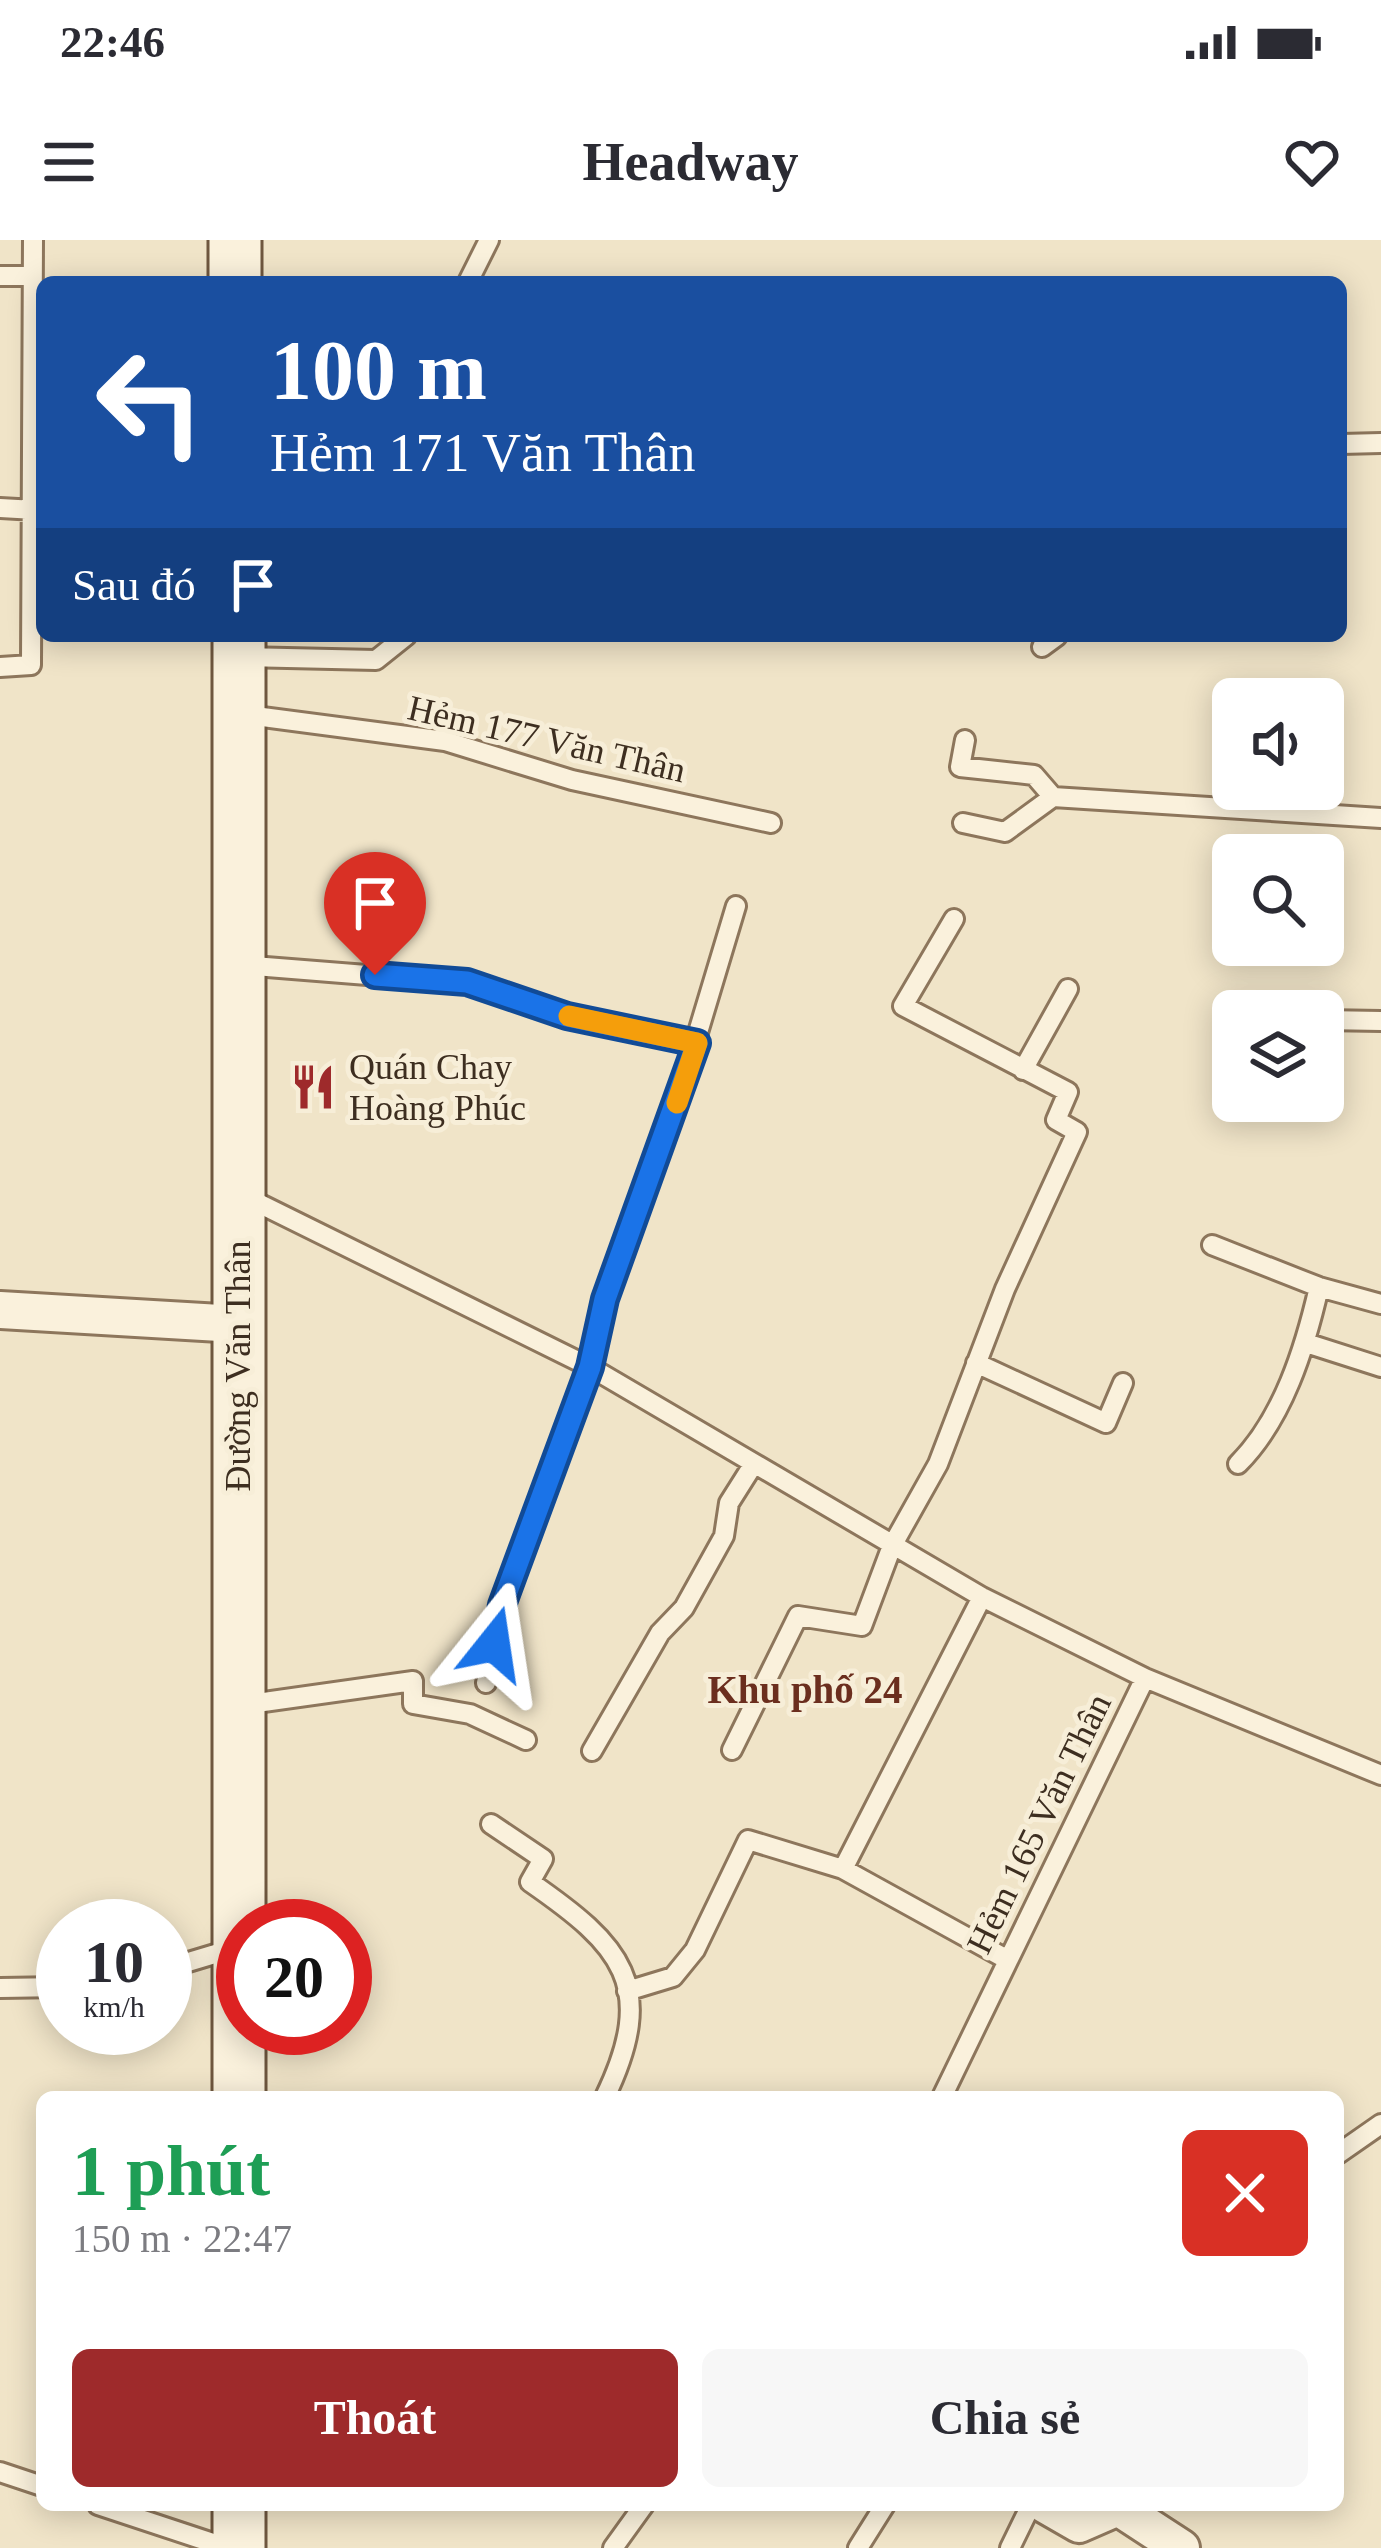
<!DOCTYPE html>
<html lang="vi">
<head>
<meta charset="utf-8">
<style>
	:root { --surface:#fff; --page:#f7f7f7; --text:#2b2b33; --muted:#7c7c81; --accent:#9e2a2b }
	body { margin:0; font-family:Georgia,serif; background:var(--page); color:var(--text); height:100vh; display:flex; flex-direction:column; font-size:45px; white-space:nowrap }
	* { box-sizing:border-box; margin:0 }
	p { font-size:39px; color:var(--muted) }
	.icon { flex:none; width:66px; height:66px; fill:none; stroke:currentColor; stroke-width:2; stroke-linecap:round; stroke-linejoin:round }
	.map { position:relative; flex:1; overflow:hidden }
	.panel { position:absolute; left:36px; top:1851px; width:1308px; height:420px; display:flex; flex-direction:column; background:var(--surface); border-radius:18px; box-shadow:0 6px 30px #0003 }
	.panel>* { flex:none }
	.top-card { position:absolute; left:36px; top:36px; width:1311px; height:366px; border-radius:18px; box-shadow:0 6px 30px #0003; background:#1a4fa0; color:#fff; overflow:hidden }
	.fabs { position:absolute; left:1212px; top:438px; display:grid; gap:24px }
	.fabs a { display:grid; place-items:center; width:132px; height:132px; border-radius:18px; background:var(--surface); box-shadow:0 6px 30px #0003; font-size:60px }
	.speed { position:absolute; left:36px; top:1659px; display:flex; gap:24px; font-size:60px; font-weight:700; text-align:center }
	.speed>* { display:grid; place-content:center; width:156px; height:156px; border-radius:50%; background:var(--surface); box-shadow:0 6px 30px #0003; line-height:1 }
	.speed small { font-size:30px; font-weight:400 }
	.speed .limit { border:18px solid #d22; background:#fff; color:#111 }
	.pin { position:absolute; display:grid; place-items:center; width:102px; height:102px; color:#fff; margin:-123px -51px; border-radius:50% 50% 50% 0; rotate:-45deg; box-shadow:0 0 12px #0007 }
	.pin .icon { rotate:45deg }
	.me { position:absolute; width:132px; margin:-66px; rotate:15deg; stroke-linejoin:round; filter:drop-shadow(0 0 9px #0008) }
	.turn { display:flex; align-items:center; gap:42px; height:252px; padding:0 36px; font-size:54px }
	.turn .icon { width:156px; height:156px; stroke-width:2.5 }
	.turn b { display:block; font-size:84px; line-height:102px }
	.then { display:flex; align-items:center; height:114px; padding:0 36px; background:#0003; gap:24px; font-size:45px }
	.round { display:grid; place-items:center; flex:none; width:126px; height:126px; border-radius:18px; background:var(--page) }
	.summary { display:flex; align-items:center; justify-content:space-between; height:204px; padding:0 36px }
	h1 { font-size:72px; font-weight:700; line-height:90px; color:#1e9e55 }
	.action { display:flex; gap:24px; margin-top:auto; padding:24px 36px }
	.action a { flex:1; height:138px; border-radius:18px; background:var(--accent); color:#fff; font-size:48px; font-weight:700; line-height:138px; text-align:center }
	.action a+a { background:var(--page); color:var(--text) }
	.status { display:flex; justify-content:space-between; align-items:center; height:84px; padding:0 60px; background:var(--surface); direction:ltr }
	.status svg { height:33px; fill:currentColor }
	header { display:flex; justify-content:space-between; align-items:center; height:156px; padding:0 36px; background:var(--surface); font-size:54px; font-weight:700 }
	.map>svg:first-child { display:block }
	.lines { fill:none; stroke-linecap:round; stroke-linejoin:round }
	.lane-casing { stroke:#8d765c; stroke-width:24 }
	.street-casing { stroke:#8d765c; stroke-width:42 }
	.secondary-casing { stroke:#6f573f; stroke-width:57 }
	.lane { stroke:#faf1dc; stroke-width:18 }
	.street { stroke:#faf1dc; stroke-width:36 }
	.secondary { stroke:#faf1dc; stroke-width:51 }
	.route-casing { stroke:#114b97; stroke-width:30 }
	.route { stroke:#1a73e8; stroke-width:21 }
	.slow { stroke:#f59e0b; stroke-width:21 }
	.labels { text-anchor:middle; stroke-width:10; stroke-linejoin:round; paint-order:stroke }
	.street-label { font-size:36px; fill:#3d2e20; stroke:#f7eed8 }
	.poi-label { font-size:36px; fill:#3d2e20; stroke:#f7eed8; text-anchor:start }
	.neighbourhood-label { font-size:39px; font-weight:bold; fill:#6b2e1e; stroke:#f7eed8 }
</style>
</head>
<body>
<div class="status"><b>22:46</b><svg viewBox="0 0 49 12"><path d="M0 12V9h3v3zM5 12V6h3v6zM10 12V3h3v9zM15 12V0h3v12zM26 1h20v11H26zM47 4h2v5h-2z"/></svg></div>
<header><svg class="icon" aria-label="menu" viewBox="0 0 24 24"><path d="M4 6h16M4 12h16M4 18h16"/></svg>Headway<svg class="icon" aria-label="heart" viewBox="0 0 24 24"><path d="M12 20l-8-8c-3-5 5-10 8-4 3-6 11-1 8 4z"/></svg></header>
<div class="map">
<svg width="1381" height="2308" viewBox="0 0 1381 2308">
	<rect width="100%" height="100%" fill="#f0e4c8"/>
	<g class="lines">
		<!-- lane casing -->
		<g class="lane-casing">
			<path id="lane" d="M0,36h31
				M468,42l21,-42
				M1341,204l40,-1
				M0,268l35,2
				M1042,407l15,-11
				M244,417l132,3 30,-24
				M0,427l31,-2 2,-425
				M240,474l205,27 127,39 199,43
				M965,500l-5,27 74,8 19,22
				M1053,557l328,21
				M963,583l42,9 48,-35
				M241,725l226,18 100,33 130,27
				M1323,780l58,1
				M1023,830l45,-81
				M242,955l348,172 392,230 163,81 236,97
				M1212,1005l107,42 62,17
				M1306,1103l75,24
				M976,1123l130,60 17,-40
				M1238,1224c45,-45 67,-116 81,-177
				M486,1443l16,-78 88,-238 15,-68 73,-200 58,-193
				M242,1465l171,-24v23l57,10 56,26
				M732,1510l66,-134 64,10 30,-80 46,-82 67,-175 72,-157 -21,-12 12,-28 -165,-86 51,-87
				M592,1511l68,-118 24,-25 40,-72 5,-33 24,-38
				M491,1584l52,35 -13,23c91,63 129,103 75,215
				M843,1629l139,-272
				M165,1729l70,-21
				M0,1748l63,-1
				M627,1751l46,-14 22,-27 53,-110 95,29 165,91
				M942,1857l203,-419
				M1338,1914l43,-30
				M0,2232l42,14
				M98,2265l130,43
				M613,2308l31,-43
				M858,2308l27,-43
				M1010,2308l21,-43"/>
		</g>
		<!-- street casing -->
		<g class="street-casing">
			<path id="street" d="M0,1070l237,14
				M1046,2265l33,19 39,-17 63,41"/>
		</g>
		<!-- secondary casing -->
		<g class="secondary-casing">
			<path id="secondary" d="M235,0v42
				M239,396v1461
				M239,2265v43"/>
		</g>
		<!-- lane -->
		<use href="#lane" class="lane"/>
		<!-- street -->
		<use href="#street" class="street"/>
		<!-- secondary -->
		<use href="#secondary" class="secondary"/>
	</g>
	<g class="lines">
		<!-- route casing -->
		<g class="route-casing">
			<path id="route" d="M375,735l92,7 100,34 130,27 -92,256 -15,68 -88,238 -8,39"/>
		</g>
		<!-- route -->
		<use href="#route" class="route"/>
		<!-- slow -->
		<path class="slow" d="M569,776l128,27 -20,60"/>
	</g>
	<!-- icons -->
	<defs>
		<g id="restaurant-bare" transform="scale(3.6)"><path d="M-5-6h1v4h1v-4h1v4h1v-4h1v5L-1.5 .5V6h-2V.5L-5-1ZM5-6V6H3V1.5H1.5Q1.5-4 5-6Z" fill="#9e2a2b" stroke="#f7eed8" stroke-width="2.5" paint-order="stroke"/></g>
	</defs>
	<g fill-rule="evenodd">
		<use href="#restaurant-bare" x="313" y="847"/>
	</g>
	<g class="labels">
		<!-- street labels -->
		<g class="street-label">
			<text transform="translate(547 498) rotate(13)" y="13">Hẻm 177 Văn Thân</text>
			<text transform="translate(237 1126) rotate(-90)" y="13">Đường Văn Thân</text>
			<text transform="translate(1038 1583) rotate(-64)" y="13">Hẻm 165 Văn Thân</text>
		</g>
		<!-- poi labels -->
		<g class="poi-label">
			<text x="349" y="839">Quán Chay<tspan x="349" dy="41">Hoàng Phúc</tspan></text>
		</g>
		<!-- neighbourhood labels -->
		<g class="neighbourhood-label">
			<text x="805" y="1463">Khu phố 24</text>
		</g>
	</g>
</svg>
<div class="fabs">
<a><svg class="icon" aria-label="sound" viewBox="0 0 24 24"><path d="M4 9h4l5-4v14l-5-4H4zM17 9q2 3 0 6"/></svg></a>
<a><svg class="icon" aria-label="search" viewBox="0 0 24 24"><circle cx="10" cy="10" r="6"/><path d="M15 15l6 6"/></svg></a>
<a><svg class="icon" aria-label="layers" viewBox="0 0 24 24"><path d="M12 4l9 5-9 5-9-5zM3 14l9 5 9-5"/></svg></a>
</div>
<div class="speed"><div>10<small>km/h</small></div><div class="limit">20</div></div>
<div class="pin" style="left:375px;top:735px;background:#d93025"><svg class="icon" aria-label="arrive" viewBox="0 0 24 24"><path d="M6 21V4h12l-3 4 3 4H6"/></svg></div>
<svg class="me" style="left:494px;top:1404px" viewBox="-20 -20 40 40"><path d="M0-17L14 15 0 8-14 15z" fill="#1a73e8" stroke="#fff" stroke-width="4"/></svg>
<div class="top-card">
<div class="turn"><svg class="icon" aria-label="left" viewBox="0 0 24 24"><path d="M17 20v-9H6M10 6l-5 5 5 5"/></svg><div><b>100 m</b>Hẻm 171 Văn Thân</div></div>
<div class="then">Sau đó<svg class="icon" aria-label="arrive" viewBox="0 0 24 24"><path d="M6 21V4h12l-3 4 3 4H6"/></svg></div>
</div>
<section class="panel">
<div class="summary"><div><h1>1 phút</h1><p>150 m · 22:47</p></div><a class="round" style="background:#d93025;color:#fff"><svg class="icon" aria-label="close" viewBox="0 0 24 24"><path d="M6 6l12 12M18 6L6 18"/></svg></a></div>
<div class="action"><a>Thoát</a><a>Chia sẻ</a></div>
</section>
</div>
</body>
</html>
